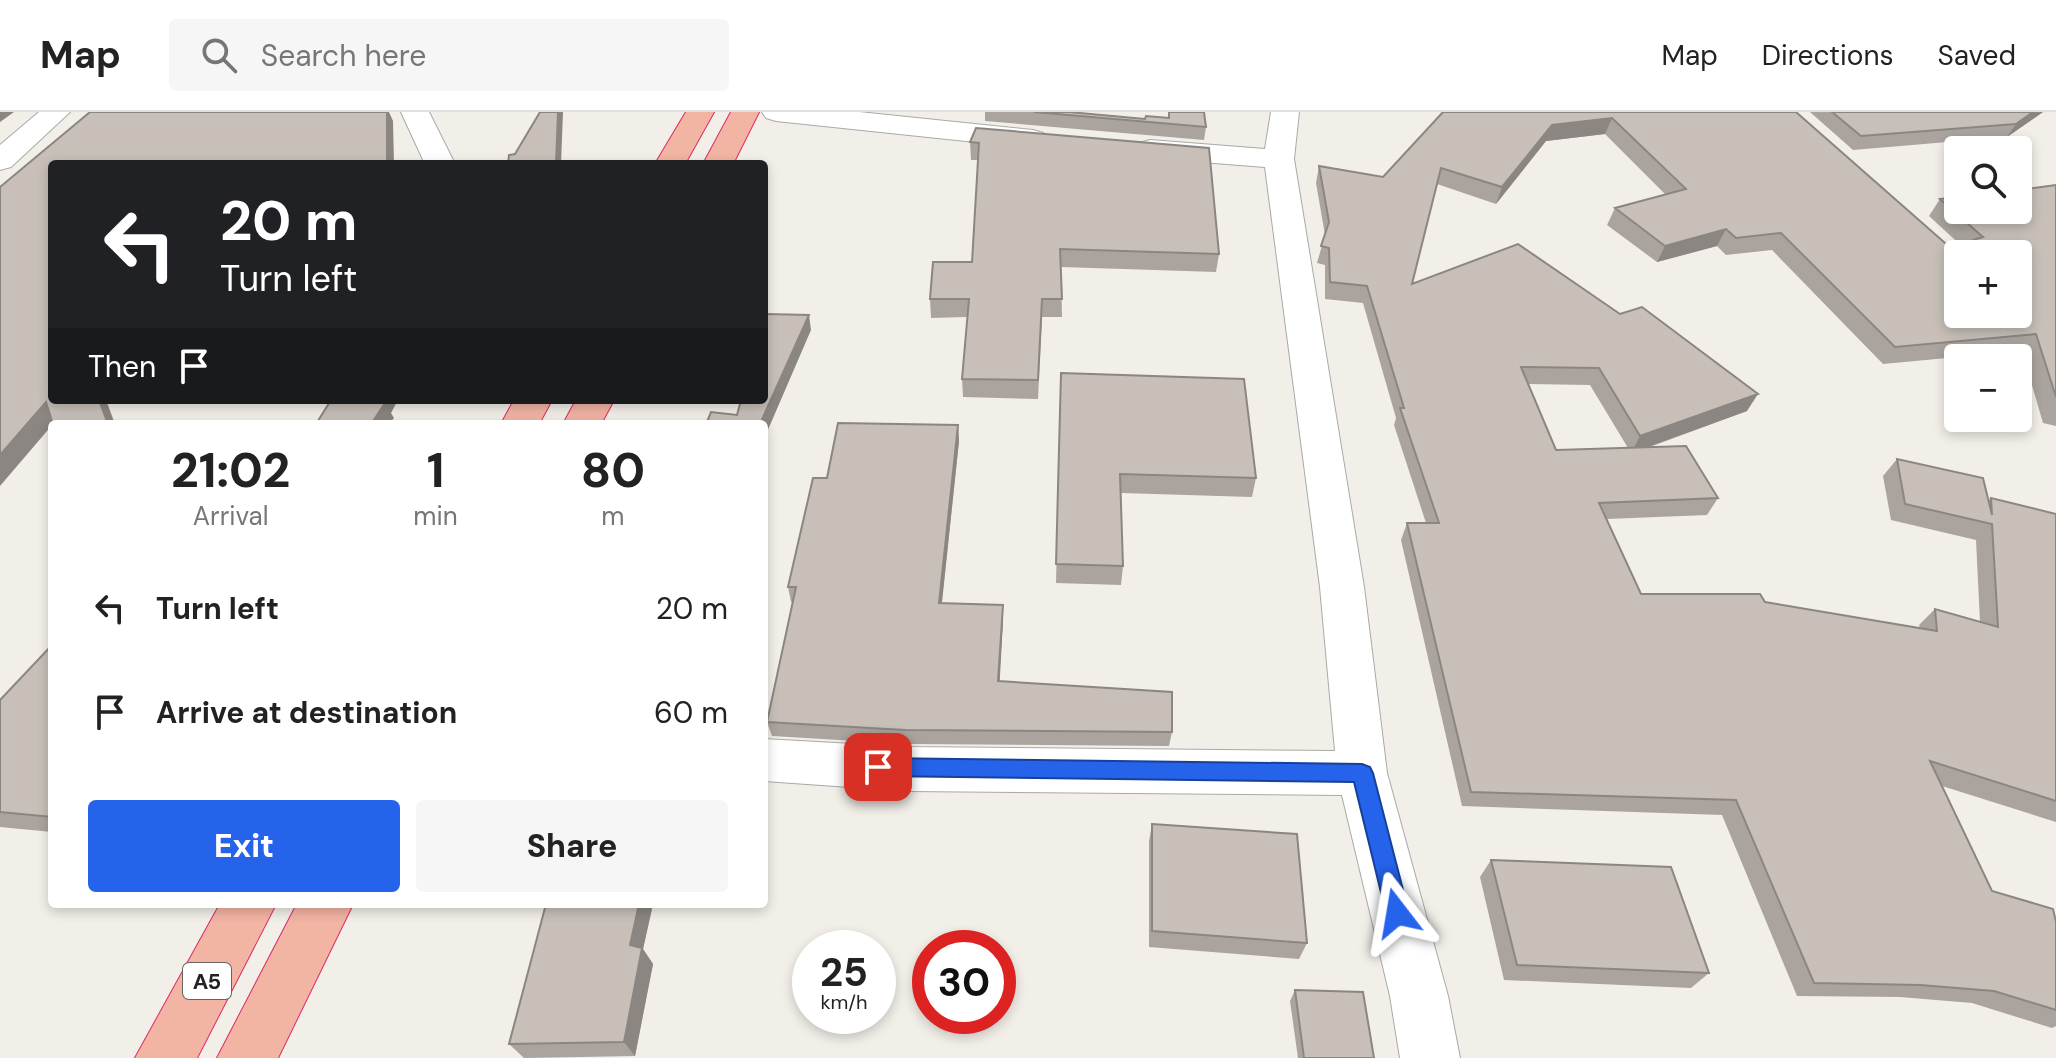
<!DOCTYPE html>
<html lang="en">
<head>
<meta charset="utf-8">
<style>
	:root { --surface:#fff; --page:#f6f6f6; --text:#222; --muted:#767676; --line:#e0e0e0; --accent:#2563eb }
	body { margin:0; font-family:"DM Sans",sans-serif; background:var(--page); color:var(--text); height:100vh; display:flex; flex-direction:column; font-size:30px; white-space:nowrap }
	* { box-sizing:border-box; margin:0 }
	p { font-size:26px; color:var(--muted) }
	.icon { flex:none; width:44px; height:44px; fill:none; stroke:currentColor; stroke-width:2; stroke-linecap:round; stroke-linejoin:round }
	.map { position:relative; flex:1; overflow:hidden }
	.sheet { position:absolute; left:48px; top:308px; width:720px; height:488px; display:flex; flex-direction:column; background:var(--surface); border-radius:8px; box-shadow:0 4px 12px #0003 }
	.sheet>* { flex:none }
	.guide { position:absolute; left:48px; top:48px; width:720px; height:244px; border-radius:8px; box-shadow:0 4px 12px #0003; background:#202124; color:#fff; overflow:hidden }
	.tools { position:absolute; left:1944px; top:24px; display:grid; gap:16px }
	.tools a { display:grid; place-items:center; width:88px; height:88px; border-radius:8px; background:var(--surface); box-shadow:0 4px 12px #0003; font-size:40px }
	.speed { position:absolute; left:792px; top:818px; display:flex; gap:16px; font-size:40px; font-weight:700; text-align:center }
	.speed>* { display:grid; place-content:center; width:104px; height:104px; border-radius:50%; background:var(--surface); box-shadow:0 4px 12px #0003; line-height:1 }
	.speed small { font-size:20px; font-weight:400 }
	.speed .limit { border:12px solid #d22; background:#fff; color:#111 }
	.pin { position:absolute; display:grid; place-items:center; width:68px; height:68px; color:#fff; margin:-34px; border-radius:16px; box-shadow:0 4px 12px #0006 }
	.me { position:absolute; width:88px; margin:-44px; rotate:346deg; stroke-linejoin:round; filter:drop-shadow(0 0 6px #0008) }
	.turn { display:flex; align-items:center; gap:28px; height:168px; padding:0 40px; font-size:36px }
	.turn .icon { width:104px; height:104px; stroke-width:2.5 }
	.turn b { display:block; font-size:56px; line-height:68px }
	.then { display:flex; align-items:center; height:76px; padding:0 40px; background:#0003; gap:16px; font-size:30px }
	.eta { display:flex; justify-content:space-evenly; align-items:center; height:136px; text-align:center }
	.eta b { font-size:48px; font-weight:800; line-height:56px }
	.cta { display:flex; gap:16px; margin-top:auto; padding:16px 40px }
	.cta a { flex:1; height:92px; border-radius:8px; background:var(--accent); color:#fff; font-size:32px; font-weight:800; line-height:92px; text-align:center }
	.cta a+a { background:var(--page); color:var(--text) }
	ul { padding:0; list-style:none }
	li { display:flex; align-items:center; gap:24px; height:104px; padding:0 40px }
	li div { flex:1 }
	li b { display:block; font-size:30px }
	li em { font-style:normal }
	header { display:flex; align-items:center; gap:48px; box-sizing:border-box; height:112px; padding:0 40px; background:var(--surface); border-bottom:2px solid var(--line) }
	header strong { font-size:38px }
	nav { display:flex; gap:44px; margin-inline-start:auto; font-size:28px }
	.search { width:560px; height:72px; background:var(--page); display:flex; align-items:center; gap:20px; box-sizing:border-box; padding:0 28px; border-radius:8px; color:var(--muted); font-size:30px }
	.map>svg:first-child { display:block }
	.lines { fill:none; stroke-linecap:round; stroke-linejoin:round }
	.minor-casing { stroke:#a9a9a9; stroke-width:2 }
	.trunk-casing { stroke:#dc2a67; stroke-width:2 }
	.minor { fill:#fff; fill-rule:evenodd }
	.trunk { fill:#f2b4a3; fill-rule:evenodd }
	.wall { fill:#aba49e; fill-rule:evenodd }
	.shaded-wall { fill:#8b8681 }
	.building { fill:#c7bfb8; stroke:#8b8681; stroke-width:2; fill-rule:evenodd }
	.route { fill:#2563eb; stroke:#184099; stroke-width:2 }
	.labels { text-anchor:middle; stroke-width:7; stroke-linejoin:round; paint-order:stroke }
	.shield { fill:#fff; stroke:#646464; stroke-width:2 }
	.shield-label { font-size:22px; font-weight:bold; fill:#222 }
</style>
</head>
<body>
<header>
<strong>Map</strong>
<div class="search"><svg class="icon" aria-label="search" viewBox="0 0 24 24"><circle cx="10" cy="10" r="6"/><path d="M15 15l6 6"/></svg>Search here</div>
<nav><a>Map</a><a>Directions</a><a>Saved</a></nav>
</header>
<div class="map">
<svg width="2056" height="946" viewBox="0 0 2056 946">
	<rect width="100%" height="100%" fill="#f2efe9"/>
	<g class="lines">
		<!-- minor casing -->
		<g class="minor-casing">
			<path id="minor" d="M39,0h31l-59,55 -11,3v-25z
				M401,0h28l26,52h-30z
				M762,0h97l174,18 10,3 5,6 -5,6 -10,3 -257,-27 -10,-3z
				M1271,0h28l-5,47 70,428 23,186 61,223 12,62h-60l-10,-62 -48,-201 -435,-4 -143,-10v-42l143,8 428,4 -15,-164 -55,-420 -115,-9 -11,-3 -4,-6 4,-6 11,-3 115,9z"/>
		</g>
		<!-- trunk casing -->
		<g class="trunk-casing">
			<path id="trunk" d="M686,0h28l-29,52h-30z
				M731,0h28l-26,52h-30z
				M514,288h38l-13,24h-38z
				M576,288h38l-13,24h-38z
				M220,792h56l-79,154h-62z
				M297,792h56l-75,154h-61z"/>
		</g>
		<!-- minor -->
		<use href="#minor" class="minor"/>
		<!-- trunk -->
		<use href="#trunk" class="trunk"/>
	</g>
	<!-- wall -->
	<path class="wall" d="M985,0h84l137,15 -2,13 -219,-19z
		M1443,0h353l157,138 12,1 1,-1 -37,-34 11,-17 116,-14v241l-13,-3 -21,-72 -139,13 -111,-114 -46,5 -9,-9 -60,16 -50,-37 8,-17 51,-13 -61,-61 -59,7 -50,63 -59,-20 -25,100 335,127 -100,37 71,50 -11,17 -100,4 34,75 124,8 155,26 -1,-3 16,-16 45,13 -4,-82 -85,-20 -8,-44 14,-17 91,41 3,-2 65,16v308l-114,-36 50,105 64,31v104l-4,2 -80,-25 -72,-6 -103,-1 -75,-181 -260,-9 -61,-266 6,-17h19l-32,-98 2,-7 -33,-115 -38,-4v-34l-8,-2 8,-28 -9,-52 3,-17 64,11zM1528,272l62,1 38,63 -72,2z
		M1810,0h233l-36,25 -154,13z
		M976,16l243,126 -3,18 -155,-5 1,50h-20l-4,82 -75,-2 -1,-18 5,-62 -36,1 -1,-19 42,-37 6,-102h-7l-1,-18z
		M1061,261l195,105 -4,19 -131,-4 2,73 -2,19 -65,-2z
		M958,313l1,16 -17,162 61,17 -4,61 173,51 -3,14 -262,-2 -135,-8 -5,-14 26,-120h-2l-3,-15 39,-109z
		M52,533v187l-52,-5v-127z
		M1152,712l155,119 -8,16 -150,-12v-106z
		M1491,748l218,113 -18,15 -187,-8 -24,-103z
		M546,792h107l-10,45 10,15 -18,92 -111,2 -15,-14z
		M1295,878l79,68h-76l-8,-57z"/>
	<!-- shaded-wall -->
	<path class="shaded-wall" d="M0,0h14l-14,10z
		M387,0h2l4,9 1,43h-7z
		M558,0h5l-2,52h-5z
		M2033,0h10l-36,25 9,-13z
		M1612,6l-7,16 -59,7 -50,63 6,-17 50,-62z
		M1726,117l-9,17 -60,16 8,-16z
		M809,203l2,15 -47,109v-15h-4z
		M1758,282l-11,17 -116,42 9,-17z
		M99,288h7l9,24h-7z
		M382,288h16l-7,13 3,5 -5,6h-18z
		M46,290l13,15 -59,69v-31z
		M958,313l1,16 -19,178 -1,-16z
		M1003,493v15l-4,75 -1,-14z
		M639,792h14l-10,45 10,15 -18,92 -11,-14 6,-97z"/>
	<!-- building -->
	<path class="building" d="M90,0h297v52h-335v236h47l9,24h-55l-7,-22 -46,53v-268z
		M540,0h18l-2,52h-48l1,-9 6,-1z
		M1034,0h35l76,7 1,-3 23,2v-6h35l2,15z
		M1443,0h353l157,138 19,1 1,-11 10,-3 -43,-38 18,-2v13h60v-20l38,-5v212l-20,-63 -141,13 -114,-114 -45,5 -10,-9 -61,17 -50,-38 71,-19 -74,-71 -60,7 -50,62 -61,-19 -29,116 106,-40 102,70 22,-7 116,87 -118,42 -41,-68 -78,-1 35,83 130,-4 32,52 -119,5 42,91h119l5,8 172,29 -2,-22 63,18 -6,-103 -87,-20 -8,-45 86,19 9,37 -1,-17 65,16v287l-126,-40 62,130 61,18 3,13v88l-62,-19 -74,-6 -106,-2 -78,-183 -265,-8 -64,-269h32l-39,-115h4l-37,-122 -37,-4 -1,-34 -8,-2 8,-24 -10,-56 64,11zM1958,142h60v60h-60z
		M1832,0h201l-17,12 -155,12z
		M976,16l233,20 10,106 -159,-5 2,50h-20l-4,81 -76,-1 7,-80h-39l3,-37h39l7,-119 -9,-1z
		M766,202l43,1 -49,109h-54l5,-12 26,3 4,-15h23v-80z
		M1061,261l183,6 12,99 -136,-4 3,92 -67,-2z
		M331,288h51l-2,3h5l-14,21h-55z
		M838,311l120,2 -19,178 64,2 -5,76 174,11v40l-267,-2 -138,-8 29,-135h-8l25,-109h14z
		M52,533v172l-52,-5v-112z
		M1152,712l145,10 10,109 -155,-12z
		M1491,748l180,7 38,106 -192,-8z
		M546,792h93l-9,41 12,3 -18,94 -115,2z
		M1295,878l68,2 11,66h-70z"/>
	<!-- route -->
	<path class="route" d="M878,646l484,6 8,3 3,6 36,140 -4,7 -8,3 -8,-3 -3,-7 -32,-131 -476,-6 -7,-3 -3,-6 3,-7z"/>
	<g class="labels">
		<!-- shield labels -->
		<rect class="shield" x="183" y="851" width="48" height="36" rx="6"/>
		<g class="shield-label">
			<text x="207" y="877">A5</text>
		</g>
	</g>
</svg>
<div class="tools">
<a><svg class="icon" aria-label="search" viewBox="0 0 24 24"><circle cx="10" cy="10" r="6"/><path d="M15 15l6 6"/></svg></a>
<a>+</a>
<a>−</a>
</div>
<div class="speed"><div>25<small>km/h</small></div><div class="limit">30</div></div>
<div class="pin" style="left:878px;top:655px;background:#d93025"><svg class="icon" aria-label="arrive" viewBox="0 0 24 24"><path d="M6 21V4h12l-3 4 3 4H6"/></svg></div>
<svg class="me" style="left:1397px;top:801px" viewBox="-20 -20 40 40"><path d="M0-17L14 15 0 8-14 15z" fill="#2563eb" stroke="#fff" stroke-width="4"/></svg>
<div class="guide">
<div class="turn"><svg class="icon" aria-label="left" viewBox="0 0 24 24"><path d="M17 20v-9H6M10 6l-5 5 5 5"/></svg><div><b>20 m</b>Turn left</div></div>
<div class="then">Then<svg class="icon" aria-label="arrive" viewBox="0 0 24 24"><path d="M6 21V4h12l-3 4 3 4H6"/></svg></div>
</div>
<section class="sheet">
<div class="eta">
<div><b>21:02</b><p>Arrival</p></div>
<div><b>1</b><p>min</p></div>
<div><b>80</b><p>m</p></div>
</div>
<ul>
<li><svg class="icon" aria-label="left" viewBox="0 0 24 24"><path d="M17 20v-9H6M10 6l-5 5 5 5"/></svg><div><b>Turn left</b></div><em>20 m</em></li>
<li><svg class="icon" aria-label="arrive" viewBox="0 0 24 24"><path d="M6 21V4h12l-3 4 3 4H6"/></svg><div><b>Arrive at destination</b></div><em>60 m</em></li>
</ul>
<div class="cta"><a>Exit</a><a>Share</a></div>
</section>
</div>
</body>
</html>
